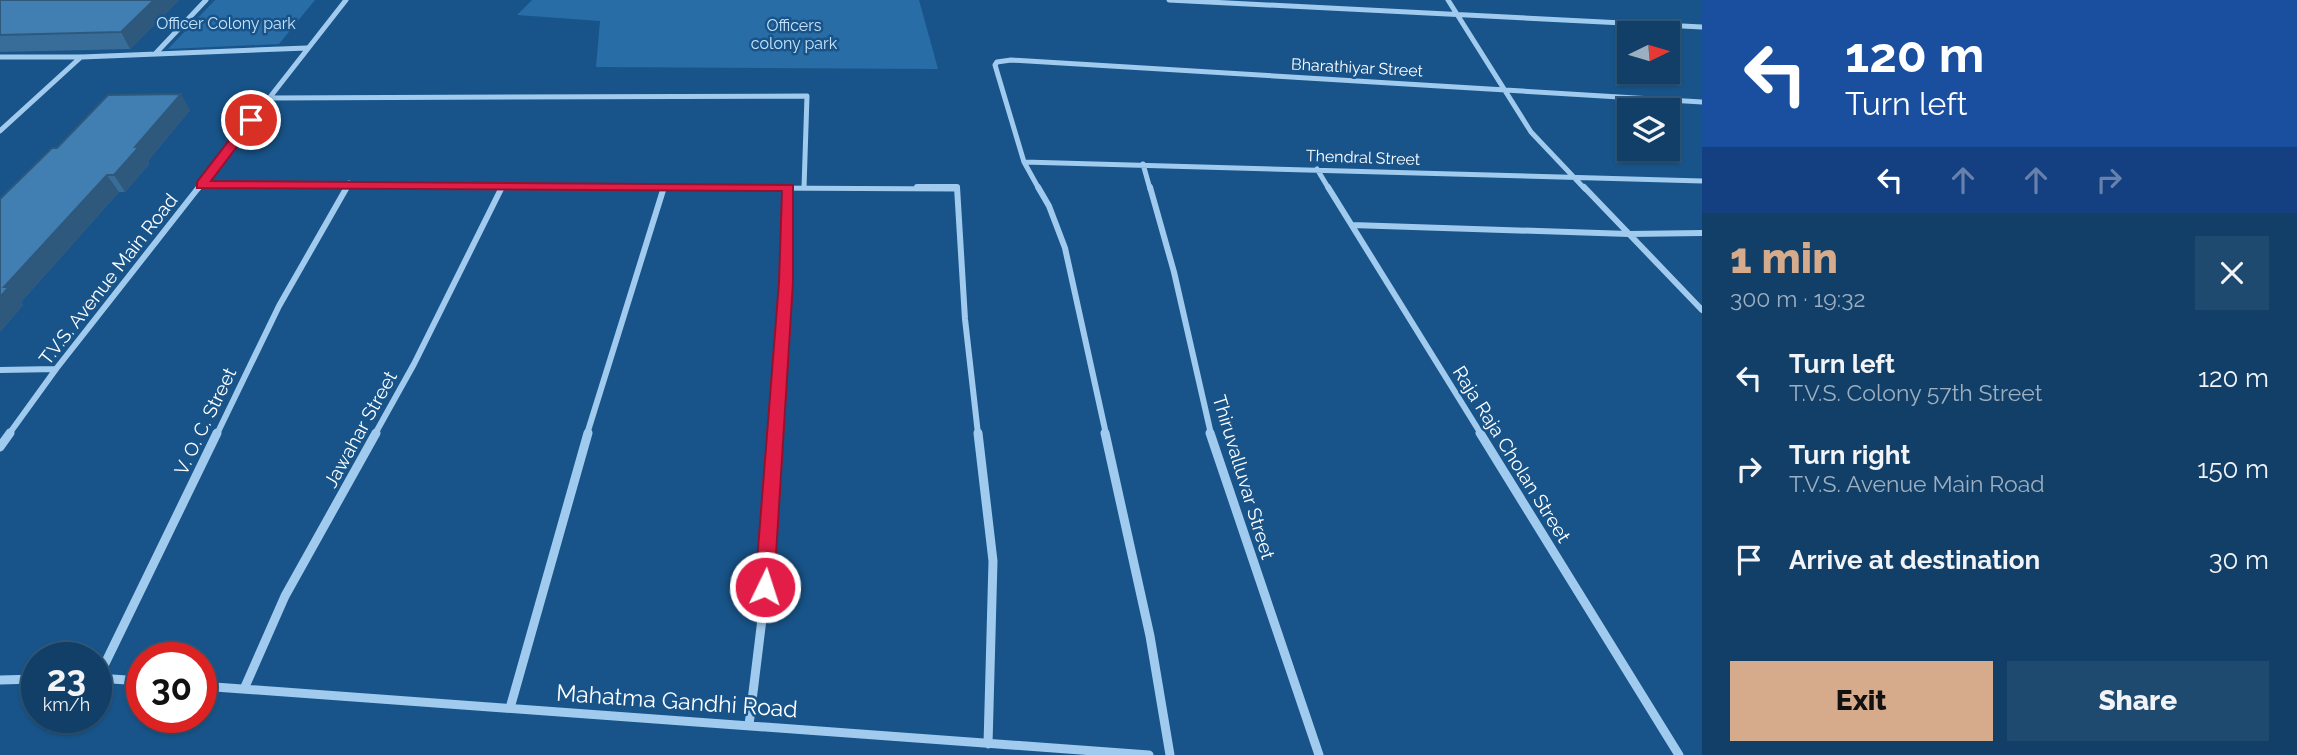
<!DOCTYPE html>
<html lang="en">
<head>
<meta charset="utf-8">
<style>
	:root { --surface:#123f67; --page:#1f4a70; --text:#f1f3f6; --muted:#9cafc0; --line:#31587b; --accent:#d6ab8b }
	body { margin:0; font-family:Raleway,sans-serif; background:var(--page); color:var(--text); height:100vh; display:flex; flex-direction:column; font-size:26px; white-space:nowrap }
	* { box-sizing:border-box; margin:0 }
	p { font-size:23px; color:var(--muted) }
	.icon { flex:none; width:38px; height:38px; fill:none; stroke:currentColor; stroke-width:2; stroke-linecap:round; stroke-linejoin:round }
	.map { position:relative; flex:1; overflow:hidden }
	.sheet { display:flex; flex-direction:column; background:var(--surface); width:595px }
	.sheet>* { flex:none }
	.guide { background:#1a4fa0; color:#fff; overflow:hidden }
	.needle { width:46px; rotate:85deg }
	.fabs { position:absolute; left:1617px; top:21px; display:grid; gap:14px }
	.fabs a { display:grid; place-items:center; width:63px; height:63px; border-radius:0px; background:var(--surface); box-shadow:0 2px 5px #0004,0 0 0 2px var(--line); font-size:35px }
	.speed { position:absolute; left:21px; top:642px; display:flex; gap:14px; font-size:35px; font-weight:700; text-align:center }
	.speed>* { display:grid; place-content:center; width:91px; height:91px; border-radius:50%; background:var(--surface); box-shadow:0 2px 5px #0004,0 0 0 2px var(--line); line-height:1 }
	.speed small { font-size:18px; font-weight:400 }
	.speed .limit { border:10px solid #d22; background:#fff; color:#111 }
	.pin { position:absolute; display:grid; place-items:center; width:60px; height:60px; color:#fff; margin:-30px; border:4px solid #fff; border-radius:50%; box-shadow:0 2px 7px #0007 }
	.me { position:absolute; width:77px; margin:-38px; rotate:4deg; stroke-linejoin:round; filter:drop-shadow(0 0 5px #0008) }
	.turn { display:flex; align-items:center; gap:24px; height:147px; padding:0 28px; font-size:32px }
	.turn .icon { width:91px; height:91px; stroke-width:2.5 }
	.turn b { display:block; font-size:49px; line-height:60px }
	.lanes { display:flex; align-items:center; height:66px; padding:0 28px; background:#0003; justify-content:center; gap:35px; direction:ltr }
	.lanes .off { opacity:.35 }
	.round { display:grid; place-items:center; flex:none; width:74px; height:74px; border-radius:0px; background:var(--page) }
	.summary { display:flex; align-items:center; justify-content:space-between; height:119px; padding:0 28px }
	h1 { font-size:42px; font-weight:800; line-height:52px; color:var(--accent) }
	.primary-button { display:flex; gap:14px; margin-top:auto; padding:14px 28px }
	.primary-button a { flex:1; height:80px; border-radius:0px; background:var(--accent); color:#111; font-size:28px; font-weight:800; line-height:80px; text-align:center }
	.primary-button a+a { background:var(--page); color:var(--text) }
	ul { padding:0; list-style:none }
	li { display:flex; align-items:center; gap:21px; height:91px; padding:0 28px }
	li div { flex:1 }
	li b { display:block; font-size:26px }
	li em { font-style:normal }
	main { display:flex; flex:1; min-height:0 }
	.map>svg:first-child { display:block }
	.green { fill:#286da6 }
	.lines { fill:none; stroke-linecap:round; stroke-linejoin:round }
	.minor-far2 { stroke:#a1cbee; stroke-width:5 }
	.minor-far1 { stroke:#a1cbee; stroke-width:6 }
	.minor { stroke:#a1cbee; stroke-width:9 }
	.wall { fill:#386d99 }
	.shaded-wall { fill:#2e597d }
	.building { fill:#417fb2; stroke:#2e597d; stroke-width:2 }
	.route { fill:#e11d48; stroke:#92132f; stroke-width:2 }
	.labels { text-anchor:middle; stroke-width:5; stroke-linejoin:round; paint-order:stroke }
	.far-park-label { font-size:16px; fill:#c7e3fa; stroke:#185489 }
	.far-street-label { font-size:16px; fill:#fff; stroke:#185489 }
	.street-label { font-size:19px; fill:#fff; stroke:#185489 }
	.near-street-label { font-size:23px; fill:#fff; stroke:#185489 }
</style>
</head>
<body>
<main>
<div class="map">
<svg width="1702" height="755" viewBox="0 0 1702 755">
	<rect width="100%" height="100%" fill="#185489"/>
	<!-- green -->
	<path class="green" d="M215,0h100l-36,44 -111,5z
		M532,0h387l19,69 -342,-2 4,-46 -83,-6z"/>
	<g class="lines">
		<!-- minor-far2 -->
		<path class="minor-far2" d="M1169,0l533,27
			M1448,0l83,132 54,57
			M155,54l51,-54
			M0,57h82l225,-9
			M268,98l539,-2 -3,92
			M0,131l81,-74
			M1024,162l678,19
			M1143,164l7,25
			M1317,169l12,20
			M202,185l755,4
			M198,189l148,-189
			M346,189l3,-6
			M501,189l2,-4
			M663,189l1,-3
			M1039,189l-15,-27 -29,-97 2,-3 14,-2 691,42"/>
		<!-- minor-far1 -->
		<path class="minor-far1" d="M917,187h40l8,132 13,115
			M1038,187l11,19 16,42 41,186
			M1150,187l24,85 37,162
			M1328,187l153,247
			M1584,187l118,123
			M1352,225l277,9 73,-1
			M0,370l56,-1
			M9,434l47,-65 143,-182
			M217,434l62,-128 68,-119
			M375,434l39,-70 88,-177
			M587,434l77,-247
			M777,434l11,-247"/>
		<!-- minor -->
		<path class="minor" d="M978,433l15,128 -5,183
			M1105,433l45,203 20,119
			M1210,433l109,322
			M1480,433l199,322
			M0,447l10,-14
			M97,678l45,3
			M98,678l119,-245
			M0,680l37,-1
			M201,686l948,69
			M244,689l41,-93 91,-163
			M510,708l78,-275
			M749,725l13,-106 15,-186"/>
	</g>
	<!-- wall -->
	<path class="wall" d="M0,0h179l-49,49 -130,3z
		M190,110l-42,51 1,3 -24,28h-6l-98,110 2,3 -23,27v-134l57,-50z"/>
	<!-- shaded-wall -->
	<path class="shaded-wall" d="M154,0h25l-49,49 -9,-17z
		M181,94l9,16 -42,51 1,3 -24,28 -11,-17 21,-28z
		M107,175l12,17 -98,110 2,3 -23,27v-35l4,-10z"/>
	<!-- building -->
	<path class="building" d="M0,0h154l-33,32 -121,3z
		M181,94l-46,53h4l-25,28h-7l-103,112h5l-9,10v-99h1l51,-50h5l51,-53z"/>
	<!-- route -->
	<path class="route" d="M251,116l6,4 -46,61 582,4v97l-19,305 -2,6 -7,3 -7,-3 -3,-6 24,-305 3,-91 -585,-3v-6l50,-65z"/>
	<g class="labels">
		<!-- far-park labels -->
		<g class="far-park-label">
			<text x="226" y="29">Officer Colony park</text>
			<text x="794" y="31">Officers<tspan x="794" dy="18">colony park</tspan></text>
		</g>
		<!-- far-street labels -->
		<g class="far-street-label">
			<text transform="translate(1357 67) rotate(3)" y="6">Bharathiyar Street</text>
			<text transform="translate(1363 157) rotate(2)" y="6">Thendral Street</text>
		</g>
		<!-- street labels -->
		<g class="street-label">
			<text transform="translate(108 279) rotate(-52)" y="7">T.V.S. Avenue Main Road</text>
			<text transform="translate(205 421) rotate(-64)" y="7">V. O. C. Street</text>
			<text transform="translate(360 429) rotate(-61)" y="7">Jawahar Street</text>
			<text transform="translate(1512 454) rotate(58)" y="7">Raja Raja Cholan Street</text>
			<text transform="translate(1244 477) rotate(73)" y="7">Thiruvalluvar Street</text>
		</g>
		<!-- near-street labels -->
		<g class="near-street-label">
			<text transform="translate(677 701) rotate(4)" y="8">Mahatma Gandhi Road</text>
		</g>
	</g>
</svg>
<div class="fabs">
<a><svg class="needle" viewBox="-14 -14 28 28"><path d="M0-13l5 13h-10z" fill="#e53935"/><path d="M0 13l5-13h-10z" fill="#9cafc0"/></svg></a>
<a><svg class="icon" aria-label="layers" viewBox="0 0 24 24"><path d="M12 4l9 5-9 5-9-5zM3 14l9 5 9-5"/></svg></a>
</div>
<div class="speed"><div>23<small>km/h</small></div><div class="limit">30</div></div>
<div class="pin" style="left:251px;top:120px;background:#d93025"><svg class="icon" aria-label="arrive" viewBox="0 0 24 24"><path d="M6 21V4h12l-3 4 3 4H6"/></svg></div>
<svg class="me" style="left:765px;top:587px" viewBox="-20 -20 40 40"><circle r="17" fill="#e11d48" stroke="#fff" stroke-width="3"/><path d="M0-11L8 9 0 5-8 9z" fill="#fff"/></svg>
</div>
<section class="sheet">
<div class="guide">
<div class="turn"><svg class="icon" aria-label="left" viewBox="0 0 24 24"><path d="M17 20v-9H6M10 6l-5 5 5 5"/></svg><div><b>120 m</b>Turn left</div></div>
<div class="lanes"><svg class="icon" aria-label="left" viewBox="0 0 24 24"><path d="M17 20v-9H6M10 6l-5 5 5 5"/></svg><svg class="icon off" aria-label="ahead" viewBox="0 0 24 24"><path d="M12 20V5M6 11l6-6 6 6"/></svg><svg class="icon off" aria-label="ahead" viewBox="0 0 24 24"><path d="M12 20V5M6 11l6-6 6 6"/></svg><svg class="icon off" aria-label="right" viewBox="0 0 24 24"><path d="M7 20v-9h11M14 6l5 5-5 5"/></svg></div>
</div>
<div class="summary"><div><h1>1 min</h1><p>300 m · 19:32</p></div><a class="round"><svg class="icon" aria-label="close" viewBox="0 0 24 24"><path d="M6 6l12 12M18 6L6 18"/></svg></a></div>
<ul>
<li><svg class="icon" aria-label="left" viewBox="0 0 24 24"><path d="M17 20v-9H6M10 6l-5 5 5 5"/></svg><div><b>Turn left</b><p>T.V.S. Colony 57th Street</p></div><em>120 m</em></li>
<li><svg class="icon" aria-label="right" viewBox="0 0 24 24"><path d="M7 20v-9h11M14 6l5 5-5 5"/></svg><div><b>Turn right</b><p>T.V.S. Avenue Main Road</p></div><em>150 m</em></li>
<li><svg class="icon" aria-label="arrive" viewBox="0 0 24 24"><path d="M6 21V4h12l-3 4 3 4H6"/></svg><div><b>Arrive at destination</b></div><em>30 m</em></li>
</ul>
<div class="primary-button"><a>Exit</a><a>Share</a></div>
</section>
</main>
</body>
</html>
